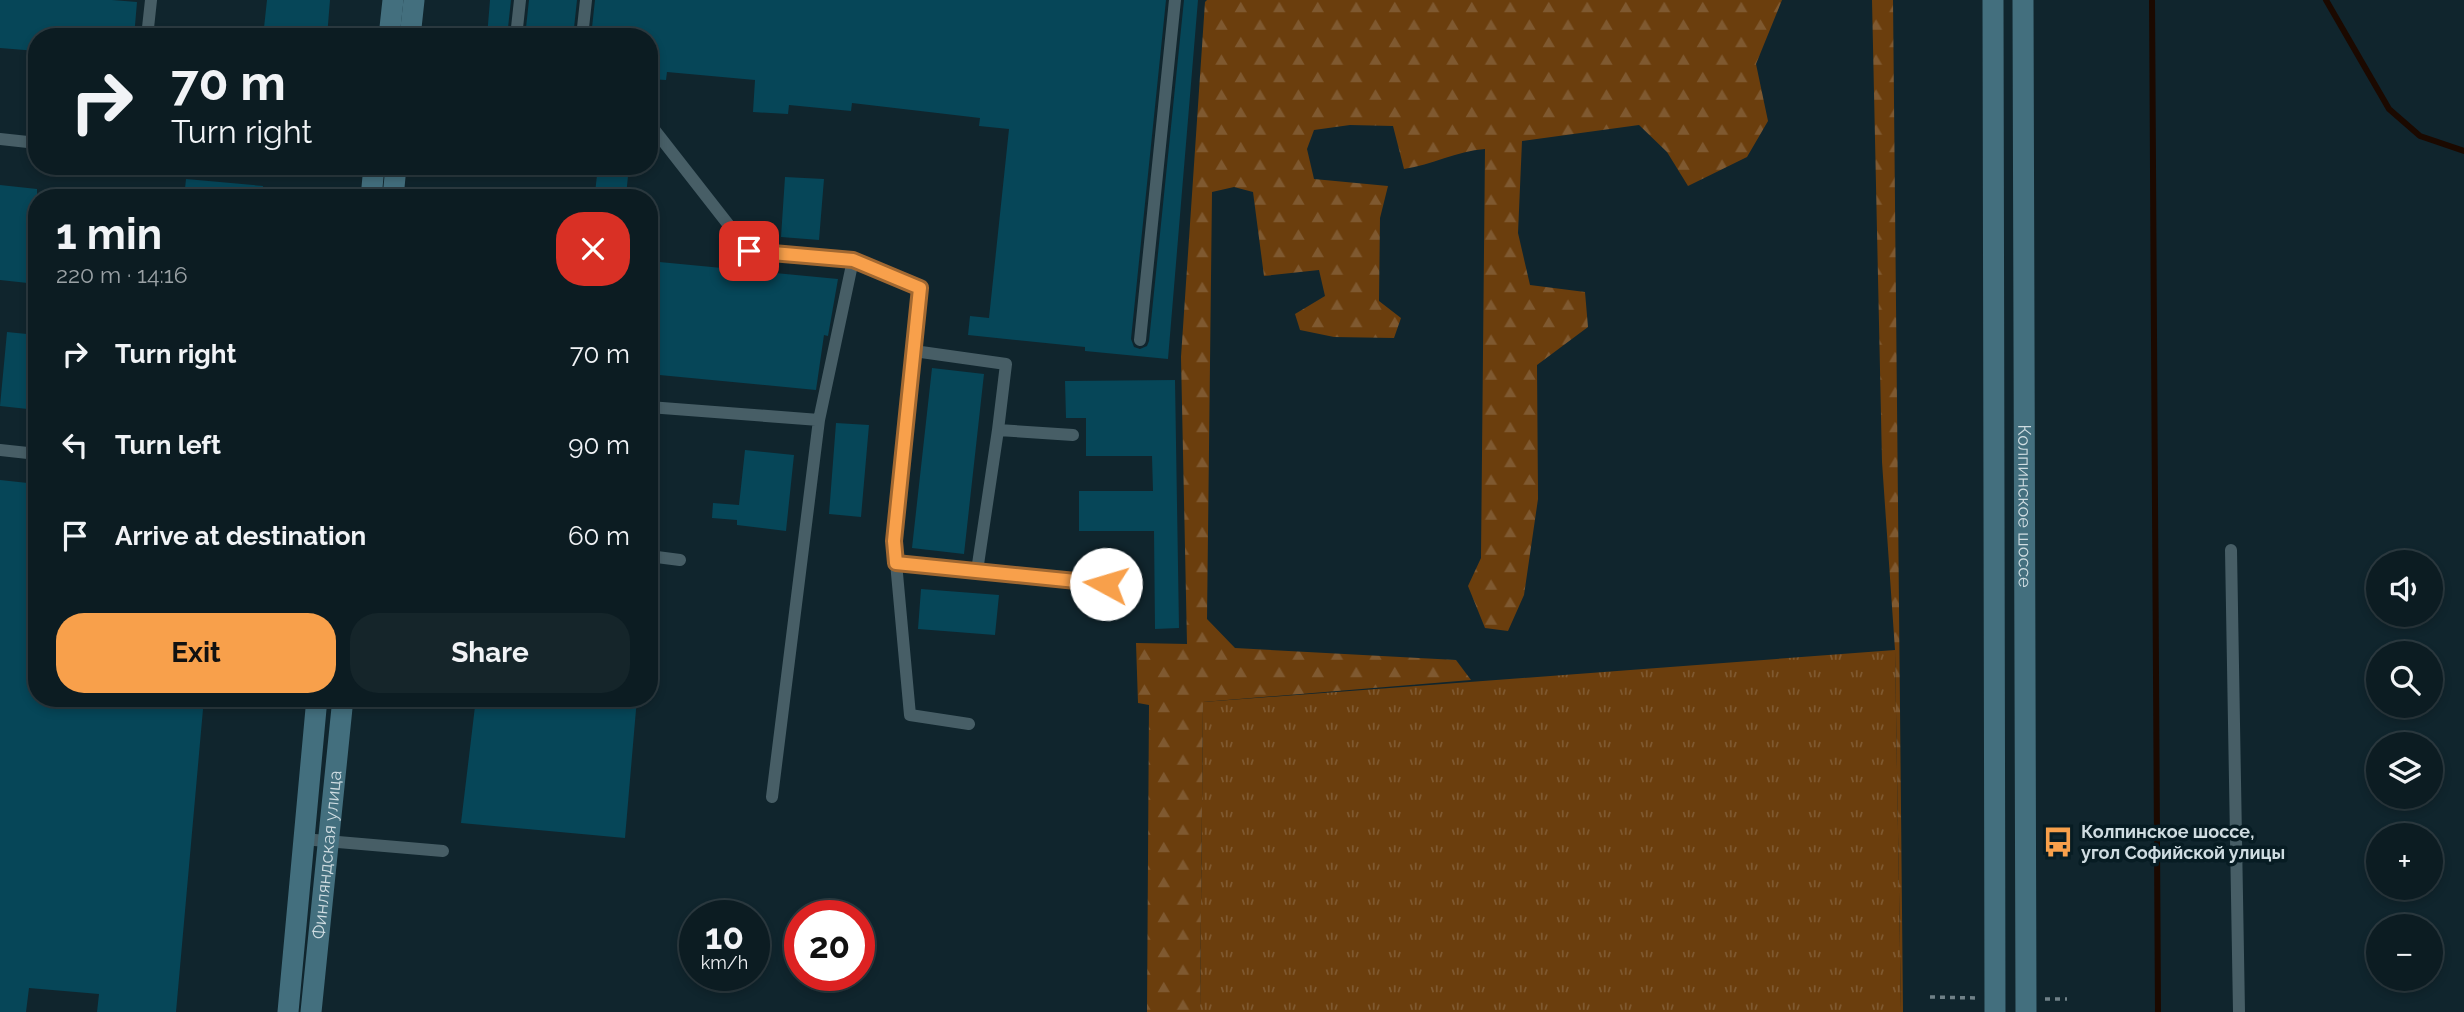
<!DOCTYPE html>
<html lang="en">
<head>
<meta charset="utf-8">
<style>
	:root { --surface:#0c1c22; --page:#15252a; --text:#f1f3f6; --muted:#9aa1a5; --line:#2c3a40; --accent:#f8a04b }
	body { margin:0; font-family:Raleway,sans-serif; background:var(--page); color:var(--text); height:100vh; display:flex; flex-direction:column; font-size:26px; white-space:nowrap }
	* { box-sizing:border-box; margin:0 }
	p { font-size:23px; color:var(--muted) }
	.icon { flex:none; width:38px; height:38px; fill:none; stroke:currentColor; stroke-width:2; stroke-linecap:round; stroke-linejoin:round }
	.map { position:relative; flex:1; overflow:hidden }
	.side { position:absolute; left:28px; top:189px; width:630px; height:518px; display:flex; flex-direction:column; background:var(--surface); border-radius:28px; box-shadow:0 4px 10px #0003,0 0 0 2px var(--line) }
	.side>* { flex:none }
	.guide { position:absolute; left:28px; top:28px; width:630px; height:147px; border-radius:28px; box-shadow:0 4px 10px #0003,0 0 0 2px var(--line); background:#0c1c22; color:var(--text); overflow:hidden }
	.controls { position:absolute; left:2366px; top:550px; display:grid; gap:14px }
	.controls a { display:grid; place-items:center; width:77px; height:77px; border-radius:50%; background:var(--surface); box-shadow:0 4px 10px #0003,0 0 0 2px var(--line); font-size:35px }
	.speed { position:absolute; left:679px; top:900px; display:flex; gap:14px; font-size:35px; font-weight:700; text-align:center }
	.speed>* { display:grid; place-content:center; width:91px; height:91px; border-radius:50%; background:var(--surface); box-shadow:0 4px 10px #0003,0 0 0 2px var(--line); line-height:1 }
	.speed small { font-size:18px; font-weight:400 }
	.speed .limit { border:10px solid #d22; background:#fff; color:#111 }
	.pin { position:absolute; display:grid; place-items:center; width:60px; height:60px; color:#fff; margin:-30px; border-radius:14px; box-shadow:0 4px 10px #0006 }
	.me { position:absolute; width:77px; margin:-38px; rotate:276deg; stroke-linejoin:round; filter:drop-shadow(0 0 5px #0008) }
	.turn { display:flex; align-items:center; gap:24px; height:147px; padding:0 28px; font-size:32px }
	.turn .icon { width:91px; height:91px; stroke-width:2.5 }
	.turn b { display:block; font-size:49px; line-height:60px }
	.round { display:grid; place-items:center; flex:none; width:74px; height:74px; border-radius:28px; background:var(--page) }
	.summary { display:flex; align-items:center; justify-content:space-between; height:119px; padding:0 28px }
	h1 { font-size:42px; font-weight:700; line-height:52px }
	.cta { display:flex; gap:14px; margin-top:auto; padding:14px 28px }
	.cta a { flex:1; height:80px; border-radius:28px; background:var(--accent); color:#111; font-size:28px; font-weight:700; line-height:80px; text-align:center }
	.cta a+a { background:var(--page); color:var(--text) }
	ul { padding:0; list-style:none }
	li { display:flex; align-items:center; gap:21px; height:91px; padding:0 28px }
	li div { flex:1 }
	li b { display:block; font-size:26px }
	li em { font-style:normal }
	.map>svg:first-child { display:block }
	.grass { fill:url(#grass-tufts) }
	.forest { fill:url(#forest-firs) }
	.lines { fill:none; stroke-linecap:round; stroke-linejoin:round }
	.stream { stroke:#1b0900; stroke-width:6 }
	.building { fill:#064658 }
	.path { stroke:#708188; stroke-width:3.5; stroke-dasharray:5 5; stroke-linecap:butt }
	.lane { stroke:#475e66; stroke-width:12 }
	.secondary { stroke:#436f7e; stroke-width:21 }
	.route-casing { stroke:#a16831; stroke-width:18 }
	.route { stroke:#f8a04b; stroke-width:12 }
	.labels { text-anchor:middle; stroke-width:7; stroke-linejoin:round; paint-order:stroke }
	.street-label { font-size:18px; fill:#cfdce1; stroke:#071c23 }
	.poi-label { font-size:18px; font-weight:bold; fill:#cfdce1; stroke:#071c23; text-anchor:start }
</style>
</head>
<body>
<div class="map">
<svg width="2464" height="1012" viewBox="0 0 2464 1012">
	<defs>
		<pattern id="grass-tufts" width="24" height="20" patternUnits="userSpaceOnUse" patternTransform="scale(1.75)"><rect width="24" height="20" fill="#6b3e0d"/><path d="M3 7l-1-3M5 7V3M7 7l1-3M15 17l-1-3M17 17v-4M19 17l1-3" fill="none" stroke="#7f5930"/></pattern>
		<pattern id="forest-firs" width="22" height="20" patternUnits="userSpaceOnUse" patternTransform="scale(1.75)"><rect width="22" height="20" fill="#6b3e0d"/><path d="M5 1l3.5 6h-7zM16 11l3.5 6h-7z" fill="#7f5930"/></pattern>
	</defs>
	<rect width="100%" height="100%" fill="#10252d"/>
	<!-- grass -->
	<path class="grass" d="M1895,650l6,362h-701l3,-310z"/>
	<!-- forest -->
	<path class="forest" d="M1207,0h575l-26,64 12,57 -21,36 -59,29 -21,-34 -28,-27 -117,16 -4,92 12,52 55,7 3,35 -51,38 1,134 -14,96 -16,36 -23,-3 -17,-42 13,-28 4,-409c-29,2 -53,16 -81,20l-11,-43 -43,-1 -36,5 -7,19 7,30 74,7 -8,32 -1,83 22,17 -7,20 -60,-1 -34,-7 -5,-16 30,-18 -6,-26 -55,6 -11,-84 -19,-5 -22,5 -5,427 28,29 221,12 15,20 -268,22 -3,310h-53l2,-307 -11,-2 -2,-60 51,1 -6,-287 24,-355z
		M1872,0h21l10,1012h-2l-6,-362 -13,-188z"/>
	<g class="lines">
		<!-- stream -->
		<path class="stream" d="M2152,0l6,1012
			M2326,0l63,109 31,27 44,15"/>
	</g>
	<!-- building -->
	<path class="building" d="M0,0h112l25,2 -3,35h-97v14l-37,-3z
		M267,0h63l-3,37h-64z
		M490,0h21l-4,37h-20z
		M529,0h48l-4,37h-48z
		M595,0h571l-35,339 3,8 6,2 7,-3 2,-5 35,-341h14l-30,359 -83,-8v-4l-117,-12 2,-19 19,2 20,-189 -30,-3 1,-8 -128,-15 -1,8 -62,-6 -1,9 -35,-2 2,-32 -88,-8 -1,8 -17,-1v-42h-58z
		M598,166h31l-3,30 -31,-3z
		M785,177l39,2 -5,61 -38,-3z
		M186,179l77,7 -1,12h-78z
		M0,185l37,4v95l-37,-4z
		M649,261l189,18 -10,57 -4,-1 -8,55 -167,-16z
		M7,332l30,3v75l-37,-4z
		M932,368l52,6 -20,180 -52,-6z
		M1175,380l4,248 -24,1 -1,-98h-75v-40h74l-1,-35h-66v-38h-20l-1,-37z
		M836,423l33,2 -8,92 -32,-3z
		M745,450l49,5 -8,76 -49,-6v-5l-25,-2 1,-15 26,2z
		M0,480l37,4v214h167l-28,314h-79l2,-18 -70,-6 -3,24h-26z
		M921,589l78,6 -4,40 -77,-6z
		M476,698h161l-12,140 -164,-15z"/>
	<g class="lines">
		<!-- path -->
		<path class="path" d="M1930,997l47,1
			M2045,999h22"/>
		<!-- lane -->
		<path class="lane" d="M147,37l4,-37
			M516,37l4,-37
			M582,37l4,-37
			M649,123l100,128 104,9 -34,160 -47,377
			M0,139l37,4
			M314,166l64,6
			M853,260l67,28 -26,253 16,174 59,9
			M1140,340l35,-340
			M914,351l92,13 -8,66 75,5
			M649,407l170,13
			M0,450l37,4
			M2231,550l8,462
			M649,556l31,4
			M896,563l210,21
			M977,571l21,-141
			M303,839l140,12"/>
		<!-- secondary -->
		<g class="secondary">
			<path d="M1993,0l2,1012"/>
			<path id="s1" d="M2023,0l3,1012"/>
			<path d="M389,37l4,-37"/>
			<path d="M410,37l4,-37"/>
			<path d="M371,198l3,-32"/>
			<path d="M393,198l3,-32"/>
			<path d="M288,1012l29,-314"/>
			<path id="s2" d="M311,1012l32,-314"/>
		</g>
	</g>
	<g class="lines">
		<!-- route casing -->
		<g class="route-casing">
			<path id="route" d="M749,251l104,9 67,28 -26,253 2,22 210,21"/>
		</g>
		<!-- route -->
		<use href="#route" class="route"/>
	</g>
	<!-- icons -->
	<defs>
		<g id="bus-bare" transform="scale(2.415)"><path d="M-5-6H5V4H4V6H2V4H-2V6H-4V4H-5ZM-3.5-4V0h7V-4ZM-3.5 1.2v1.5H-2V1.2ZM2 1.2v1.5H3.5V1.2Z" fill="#f8a04b" stroke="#071c23" stroke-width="2.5" paint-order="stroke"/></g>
	</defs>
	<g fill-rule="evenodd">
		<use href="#bus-bare" x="2058" y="842"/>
	</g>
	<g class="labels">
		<!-- street labels -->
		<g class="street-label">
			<text dy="6" stroke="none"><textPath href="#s1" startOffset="506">Колпинское шоссе</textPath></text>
			<text dy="6" stroke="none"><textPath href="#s2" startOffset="158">Финляндская улица</textPath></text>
		</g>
		<!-- poi labels -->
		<g class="poi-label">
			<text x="2081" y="838">Колпинское шоссе,<tspan x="2081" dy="21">угол Софийской улицы</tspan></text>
		</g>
	</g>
</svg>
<div class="controls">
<a><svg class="icon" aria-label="sound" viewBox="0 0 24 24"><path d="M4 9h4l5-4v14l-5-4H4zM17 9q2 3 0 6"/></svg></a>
<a><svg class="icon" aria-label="search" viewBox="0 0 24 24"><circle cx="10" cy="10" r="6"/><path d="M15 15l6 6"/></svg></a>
<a><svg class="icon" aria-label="layers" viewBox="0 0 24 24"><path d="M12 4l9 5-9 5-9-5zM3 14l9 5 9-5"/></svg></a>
<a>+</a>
<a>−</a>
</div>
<div class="speed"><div>10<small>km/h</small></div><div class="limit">20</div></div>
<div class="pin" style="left:749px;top:251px;background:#d93025"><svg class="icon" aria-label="arrive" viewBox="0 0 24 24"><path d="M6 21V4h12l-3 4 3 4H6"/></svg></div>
<svg class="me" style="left:1106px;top:584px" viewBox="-20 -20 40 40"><circle r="19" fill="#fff"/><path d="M0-13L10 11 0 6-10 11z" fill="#f8a04b"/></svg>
<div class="guide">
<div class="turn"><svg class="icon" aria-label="right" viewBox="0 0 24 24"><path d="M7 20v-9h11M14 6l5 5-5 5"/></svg><div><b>70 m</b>Turn right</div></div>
</div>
<section class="side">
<div class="summary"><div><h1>1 min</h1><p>220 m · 14:16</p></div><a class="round" style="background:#d93025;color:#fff"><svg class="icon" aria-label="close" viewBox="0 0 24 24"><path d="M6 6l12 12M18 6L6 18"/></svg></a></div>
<ul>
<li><svg class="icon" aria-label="right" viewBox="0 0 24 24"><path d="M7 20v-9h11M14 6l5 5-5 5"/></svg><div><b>Turn right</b></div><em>70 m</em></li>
<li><svg class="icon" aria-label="left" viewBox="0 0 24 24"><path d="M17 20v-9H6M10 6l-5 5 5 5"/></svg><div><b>Turn left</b></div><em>90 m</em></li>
<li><svg class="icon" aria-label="arrive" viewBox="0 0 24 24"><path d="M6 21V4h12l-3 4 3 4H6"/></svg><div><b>Arrive at destination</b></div><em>60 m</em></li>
</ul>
<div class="cta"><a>Exit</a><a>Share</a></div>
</section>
</div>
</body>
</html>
